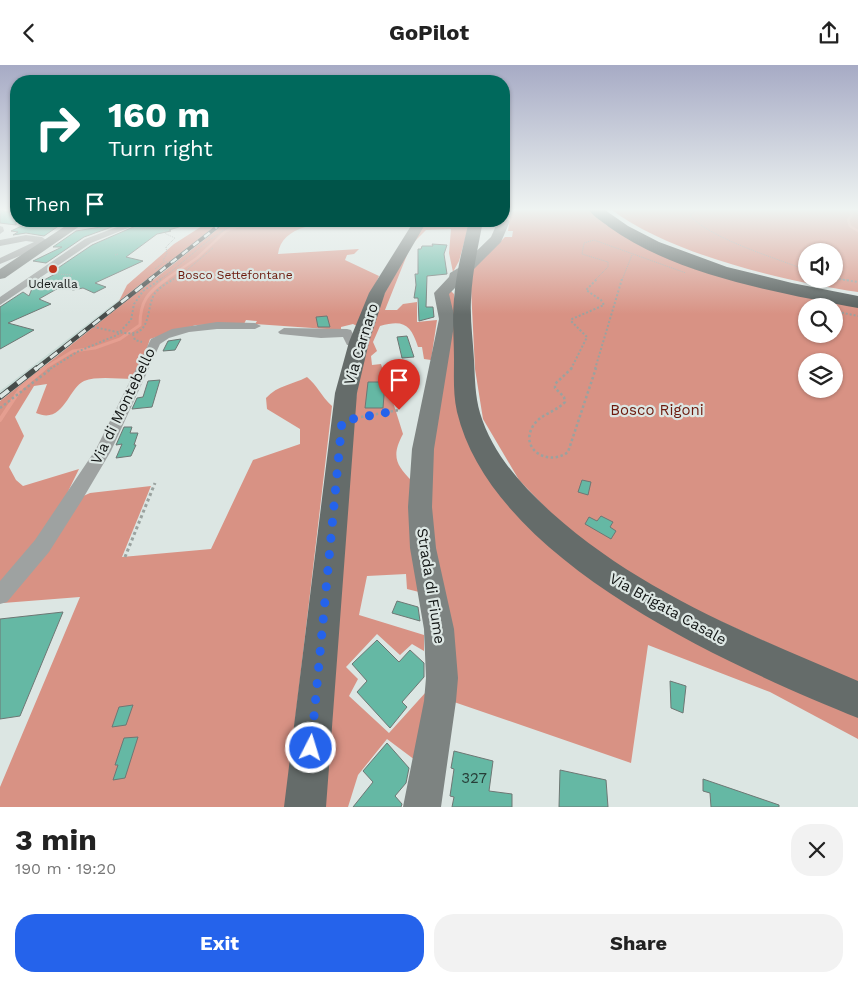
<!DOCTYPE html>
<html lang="en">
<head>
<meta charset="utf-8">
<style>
	:root { --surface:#fff; --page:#f2f2f2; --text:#222; --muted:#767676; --accent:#2563eb }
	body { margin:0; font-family:"Work Sans",sans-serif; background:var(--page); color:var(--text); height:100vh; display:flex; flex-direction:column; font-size:19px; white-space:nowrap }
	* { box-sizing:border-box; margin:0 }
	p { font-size:16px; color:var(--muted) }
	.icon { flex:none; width:28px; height:28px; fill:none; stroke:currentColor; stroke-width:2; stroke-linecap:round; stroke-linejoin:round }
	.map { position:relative; height:742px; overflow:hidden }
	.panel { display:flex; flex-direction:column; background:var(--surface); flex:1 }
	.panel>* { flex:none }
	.guide { position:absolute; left:10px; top:10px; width:500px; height:152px; border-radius:20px; box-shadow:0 1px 4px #0004; background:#00695c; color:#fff; overflow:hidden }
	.controls { position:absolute; left:798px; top:178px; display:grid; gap:10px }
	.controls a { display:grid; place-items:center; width:45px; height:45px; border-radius:50%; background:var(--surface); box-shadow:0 1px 4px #0004; font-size:25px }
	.pin { position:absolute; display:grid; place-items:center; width:42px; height:42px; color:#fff; margin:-51px -21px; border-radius:50% 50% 50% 0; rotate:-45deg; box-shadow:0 0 5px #0007 }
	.pin .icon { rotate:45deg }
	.me { position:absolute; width:55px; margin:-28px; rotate:5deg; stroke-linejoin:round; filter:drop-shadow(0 0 4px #0008) }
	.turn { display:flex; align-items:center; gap:18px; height:105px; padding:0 15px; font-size:22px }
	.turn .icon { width:65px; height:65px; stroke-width:2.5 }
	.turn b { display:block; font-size:35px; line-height:42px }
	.then { display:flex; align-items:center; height:48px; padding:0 15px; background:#0003; gap:10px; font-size:19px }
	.round { display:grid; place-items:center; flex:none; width:52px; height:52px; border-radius:20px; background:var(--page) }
	.overview { display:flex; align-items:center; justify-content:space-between; height:85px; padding:0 15px }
	h1 { font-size:30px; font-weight:700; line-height:38px }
	.action { display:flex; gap:10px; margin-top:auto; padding:10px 15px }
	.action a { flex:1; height:58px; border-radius:20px; background:var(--accent); color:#fff; font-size:20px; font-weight:700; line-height:58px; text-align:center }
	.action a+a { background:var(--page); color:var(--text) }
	header { display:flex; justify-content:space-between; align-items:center; height:65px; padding:0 15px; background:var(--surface); font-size:22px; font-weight:700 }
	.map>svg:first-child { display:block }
	.built { fill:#cadcd7 }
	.forest { fill:#d89284; fill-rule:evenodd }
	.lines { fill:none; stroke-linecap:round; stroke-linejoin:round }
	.stream-far2 { stroke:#e59e90; stroke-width:2.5 }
	.stream-far1 { stroke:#e59e90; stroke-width:3 }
	.stream { stroke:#e59e90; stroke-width:4 }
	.building { fill:#65b8a4; stroke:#6e7774 }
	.path-far3 { stroke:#9aa29f; stroke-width:1; stroke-dasharray:1 1; stroke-linecap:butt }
	.path-far2 { stroke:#9aa29f; stroke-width:2; stroke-dasharray:2 2; stroke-linecap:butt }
	.path-far1 { stroke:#9aa29f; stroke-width:2.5; stroke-dasharray:2.5 2.5; stroke-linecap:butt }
	.path { stroke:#9aa29f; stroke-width:3; stroke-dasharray:3 3; stroke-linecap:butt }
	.street { fill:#9ea2a1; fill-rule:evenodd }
	.secondary { fill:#7d8381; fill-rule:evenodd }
	.primary { fill:#656c6a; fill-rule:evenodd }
	.highway { fill:#515957; fill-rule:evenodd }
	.rail-far2-casing { stroke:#474c4a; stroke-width:4 }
	.rail-far1-casing { stroke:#474c4a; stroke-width:4.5 }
	.rail-casing { stroke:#474c4a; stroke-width:5.5 }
	.rail-far2 { stroke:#dce6e3; stroke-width:2.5; stroke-dasharray:7; stroke-linecap:butt }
	.rail-far1 { stroke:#dce6e3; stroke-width:3; stroke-dasharray:9; stroke-linecap:butt }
	.rail { stroke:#dce6e3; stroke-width:4; stroke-dasharray:11; stroke-linecap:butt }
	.path-bridge { stroke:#9aa29f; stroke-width:1; stroke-dasharray:1 1; stroke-linecap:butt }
	.route { stroke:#2563eb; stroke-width:9; stroke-dasharray:0 16.2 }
	.poi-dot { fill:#c1361f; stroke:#dce6e3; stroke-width:2 }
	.labels { text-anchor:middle; stroke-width:4.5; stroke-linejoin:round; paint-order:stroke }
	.far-park-label { font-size:12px; fill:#6b190c; stroke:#dce6e3 }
	.far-poi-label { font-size:12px; fill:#121514; stroke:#dce6e3 }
	.street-label { font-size:15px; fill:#121514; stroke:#dce6e3 }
	.park-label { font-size:15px; fill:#6b190c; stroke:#dce6e3 }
	.near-number-label { font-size:15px; fill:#273e38 }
</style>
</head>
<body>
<header><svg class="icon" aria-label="back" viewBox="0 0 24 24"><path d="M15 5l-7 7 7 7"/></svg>GoPilot<svg class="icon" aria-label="share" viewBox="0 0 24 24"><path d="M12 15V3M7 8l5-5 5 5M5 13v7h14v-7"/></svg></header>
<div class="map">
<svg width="858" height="742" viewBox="0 0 858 742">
	<rect width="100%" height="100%" fill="#dce6e3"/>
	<!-- built -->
	<path class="built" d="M214,162h6l-220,174v-10z"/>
	<!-- forest -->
	<path class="forest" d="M514,145h75l84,46 185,49v379l-204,-93 -82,-56 -53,-55 -36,-61 -8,-50 -4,-81 2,-19 32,-32h7l1,-6h-5l2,-14zM806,241h28v28h-28zM806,296h28v28h-28z
		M612,145h246v82c-72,-10 -188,-38 -246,-82zM806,186h28v28h-28z
		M210,156h204c-34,5 -130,-13 -136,33l81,-5 -5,5 -7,1 -2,5 34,16 -22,50 -4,-2 -12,3v3l-86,-6 2,-3 -11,-1 -2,4 -48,1 -46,14 -6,18 -12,22c-14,0 -35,-3 -48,2 -16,7 -20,44 -48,32l11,-29 -13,2 -19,31 9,19 -15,31 7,13 7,6 56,-17 -26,53 -53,67v-188l219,-173 -5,-1 -95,74 8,-16 47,-41z
		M426,156h44l-11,40 -6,11 -4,-19 2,-24 -25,1 -14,14z
		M409,185l-24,60h12l6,-6 14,-2v20l20,-2 -6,40 -7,-1 -2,-12h-4c-7,-22 -14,-28 -38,-21l-7,16 4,9 -6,5 1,9 9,-1 22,70c-12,22 -7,31 9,47l11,112 -16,-4 -1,-15 -39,2 -8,39 65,20v16l-12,-7 -12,11 -23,-21 -31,33 12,12 -9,17 40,37 37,-41 -11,68 -28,-21 -29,36 -10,32h-28l27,-354 17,-104 15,-46z
		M451,226l3,3 2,73 4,46 6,22 25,46 48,55 319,179v24l-88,-47 -122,-47 -17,118 -177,-61 -27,-205 17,-205z
		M307,312c10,8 14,19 25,29l-47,401h-285v-20l80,-190 -77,6 76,-105 11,-5 61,-7 -29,71 89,-8 42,-89 47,-16v-15l-33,-20 -1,-11c12,-13 26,-13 41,-21z"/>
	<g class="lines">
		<!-- stream-far2 -->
		<path class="stream-far2" d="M850,145l2,5 -4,5 2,6 8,5
			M165,215l32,-22 29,-27 25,-10"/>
		<!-- stream-far1 -->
		<path class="stream-far1" d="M43,304l30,-18 22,-3 25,-9 20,-14c0,-24 8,-33 27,-46"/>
		<!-- stream -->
		<path class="stream" d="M0,355l21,-32 24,-20"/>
	</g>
	<!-- building -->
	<path class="building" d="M0,145l16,4v11l-16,-2z
		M147,156h26l9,5 -13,4 2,1 -14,3 -31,23 17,4 -48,22 11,4 -12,6 -11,-5 -10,2 -11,-4 -23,13 12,5 -43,19 26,7 -34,19v-42l23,-15 6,4 4,-10 24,-13 -5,-1 40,-27z
		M28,158l16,2h16l-16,11 -18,-3 -13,2 5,-3 -7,-1z
		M119,159h1l-36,13 -38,26 -13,-2 29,-14h-9l23,-16z
		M432,179l15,1 -3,9 3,20 -20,2 -1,31h7l1,10 -15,4 -1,-23h-4l2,-13 -1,-11h3v-25h3l1,-3h11z
		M327,251l3,11h-12l-2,-10z
		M407,271l7,21 -12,1 -5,-21z
		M181,274l-6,11 -12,1 5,-10z
		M160,315l-8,27 -20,2 5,-11 6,-1 5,-16z
		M368,317h17l-2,26h-18z
		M124,362h8l-2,6h8l-4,12h2l-5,11 -15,2 6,-14 -6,1z
		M582,415l9,2 -3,13 -10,-3z
		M601,451l12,6 -3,5 6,4 -5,8 -26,-15 4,-7 8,4z
		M397,536l21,6 2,14 -28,-8z
		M63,547l-43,104 -20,3v-100z
		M377,575l22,22 11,-12 14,13v14l-22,25 5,5 -17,21 -33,-36 10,-11 -15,-17z
		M670,616l16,5 -3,27 -12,-5z
		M133,640l-7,20 -14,2 7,-20z
		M138,672l-13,41 -12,2 5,-15h-3l9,-27z
		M387,678l22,25 -3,15 -11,13 7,8 -1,3h-48l20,-25 -10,-11z
		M454,686l39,10 -4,30 23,3v13h-60l2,-10 -4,-1 4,-27 -3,-1z
		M560,705l46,10 2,27h-49z
		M703,714l76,26v2h-68l-1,-14 -7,-2z"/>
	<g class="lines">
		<!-- path-far3 -->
		<path class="path-far3" d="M695,145l-5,6c24,24 83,41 116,54
			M0,148l8,-3
			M141,165l19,-4 6,8 9,4 -9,9 1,7 -4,6 3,2
			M115,190l3,-1
			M155,204l9,-7
			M57,209l15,1
			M834,213l13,2
			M159,215c29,-19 51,-47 84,-59
			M171,215l16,-10 26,-22
			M595,215l13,-13v-5l-26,-8 2,-11 10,-3 92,33
			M622,215l10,-25"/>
		<!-- path-far2 -->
		<path class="path-far2" d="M839,214l19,3
			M834,246l24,5
			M89,261c12,2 35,9 46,7 16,-4 12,-29 20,-40 5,-6 12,-10 19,-14
			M133,269l2,6 7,2
			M50,304l27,-17 40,-17 14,-15 3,-16 9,-13 18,-12
			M571,304l16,-32 -16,-16 1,-2 32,-14 -3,-5 -15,-10 11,-11
			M595,304l27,-90"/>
		<!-- path-far1 -->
		<path class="path-far1" d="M572,303l-17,16v4l9,9 1,5c-9,10 -25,12 -32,24 -14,23 15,41 35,26l28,-84
			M0,343l52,-40
			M361,352l38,-7"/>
		<!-- path -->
		<path class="path" d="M125,492l30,-74"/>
		<!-- street -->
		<path class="street" d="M133,156h12l-54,22 -91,62v-8l85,-58z
			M0,161l3,1 1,4 -4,3z
			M26,170l16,2 4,3 -12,10 -34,14v-6l34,-16 -8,-1 -26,5v-6z
			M217,257l38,1 6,3 -6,3h-38l-28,3 -20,6 -9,6 -49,107 -29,49 -33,52 -42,50 -7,2v-23l35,-41 61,-91 55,-110 21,-10z
			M284,263l63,1 4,1 4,8 8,1 2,3 -2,3h-16l-4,-8 -22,1 -41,-4 -2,-2z"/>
		<!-- secondary -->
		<path class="secondary" d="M504,153l6,3 -9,21 -52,52 6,25 -21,130 -2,58 4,41 18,81 4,49 -2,23 -15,106h-38l21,-106 2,-23 -2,-49 -14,-81 -2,-41 4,-58 27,-130 -5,-26 15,-16 1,-4 10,-6 31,-30 7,-16h6z
			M73,156h14l-82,57 -5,1v-10z"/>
		<!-- primary -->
		<path class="primary" d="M414,156h13l-42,72 -16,49 -12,51 -31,414h-42l51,-414 14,-51 20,-49z
			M469,156h14c-5,26 -11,52 -12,79 -1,20 2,40 3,60 1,18 1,36 6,53 12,40 41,72 72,100 88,79 198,122 306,168v37c-130,-53 -365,-156 -401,-306 -4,-18 -3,-35 -3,-53 0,-20 -2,-40 0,-60 2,-27 9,-52 15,-78z"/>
		<!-- highway -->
		<path class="highway" d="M589,145h16l23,16 31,16 68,25 65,16 66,13v12c-79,-15 -183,-33 -249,-81 -6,-5 -15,-10 -20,-17z"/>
		<!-- rail-far2 casing -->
		<g class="rail-far2-casing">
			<path id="rail-far2" d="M149,215l68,-53"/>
		</g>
		<!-- rail-far1 casing -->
		<g class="rail-far1-casing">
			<path id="rail-far1" d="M36,304l115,-90"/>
		</g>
		<!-- rail casing -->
		<g class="rail-casing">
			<path id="rail" d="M0,332l37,-29"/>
		</g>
		<!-- rail-far2 -->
		<use href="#rail-far2" class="rail-far2"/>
		<!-- rail-far1 -->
		<use href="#rail-far1" class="rail-far1"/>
		<!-- rail -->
		<use href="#rail" class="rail"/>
		<!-- path-bridge -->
		<path class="path-bridge" d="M166,197l10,1"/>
	</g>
	<!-- sky -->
	<linearGradient id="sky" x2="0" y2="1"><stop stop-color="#a7abc5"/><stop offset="0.58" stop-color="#eff4f2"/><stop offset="1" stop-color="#eff4f2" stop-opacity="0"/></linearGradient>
	<rect width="858" height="249" fill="url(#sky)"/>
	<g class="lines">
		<!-- route -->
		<path class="route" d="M311,683l31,-327 57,-11"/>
	</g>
	<!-- markers -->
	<circle class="poi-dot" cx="53" cy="204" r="5"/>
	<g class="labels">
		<!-- far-park labels -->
		<g class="far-park-label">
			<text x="235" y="214">Bosco Settefontane</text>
		</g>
		<!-- far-poi labels -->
		<g class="far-poi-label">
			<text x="53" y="223">Udevalla</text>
		</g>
		<!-- street labels -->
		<g class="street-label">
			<text transform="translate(361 279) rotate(-73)" y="5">Via Carnaro</text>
			<text transform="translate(123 341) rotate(-64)" y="5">Via di Montebello</text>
			<text transform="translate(431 521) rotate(81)" y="5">Strada di Fiume</text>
			<text transform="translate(668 544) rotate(29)" y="5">Via Brigata Casale</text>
		</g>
		<!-- park labels -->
		<g class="park-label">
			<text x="657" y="350">Bosco Rigoni</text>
		</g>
		<!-- near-number labels -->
		<g class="near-number-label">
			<text x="474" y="718">327</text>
		</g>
	</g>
</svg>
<div class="controls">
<a><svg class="icon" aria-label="sound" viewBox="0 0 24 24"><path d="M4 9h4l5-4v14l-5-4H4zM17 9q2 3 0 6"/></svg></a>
<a><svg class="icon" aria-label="search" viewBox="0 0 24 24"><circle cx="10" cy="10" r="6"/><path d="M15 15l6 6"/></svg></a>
<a><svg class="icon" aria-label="layers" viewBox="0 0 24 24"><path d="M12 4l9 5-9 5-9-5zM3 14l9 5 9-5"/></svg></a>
</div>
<div class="pin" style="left:399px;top:345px;background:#d93025"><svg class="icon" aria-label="arrive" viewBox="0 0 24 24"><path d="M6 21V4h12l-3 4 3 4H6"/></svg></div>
<svg class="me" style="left:311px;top:683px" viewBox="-20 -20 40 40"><circle r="17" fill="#2563eb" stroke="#fff" stroke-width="3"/><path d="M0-11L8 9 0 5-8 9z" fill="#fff"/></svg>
<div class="guide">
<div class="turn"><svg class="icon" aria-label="right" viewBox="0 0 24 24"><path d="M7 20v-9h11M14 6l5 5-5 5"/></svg><div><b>160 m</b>Turn right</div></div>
<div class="then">Then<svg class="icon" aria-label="arrive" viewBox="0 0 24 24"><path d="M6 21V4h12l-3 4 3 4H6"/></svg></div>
</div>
</div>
<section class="panel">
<div class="overview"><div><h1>3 min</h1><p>190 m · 19:20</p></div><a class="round"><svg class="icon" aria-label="close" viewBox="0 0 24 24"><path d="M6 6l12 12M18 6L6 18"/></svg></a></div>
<div class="action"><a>Exit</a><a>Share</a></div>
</section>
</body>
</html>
